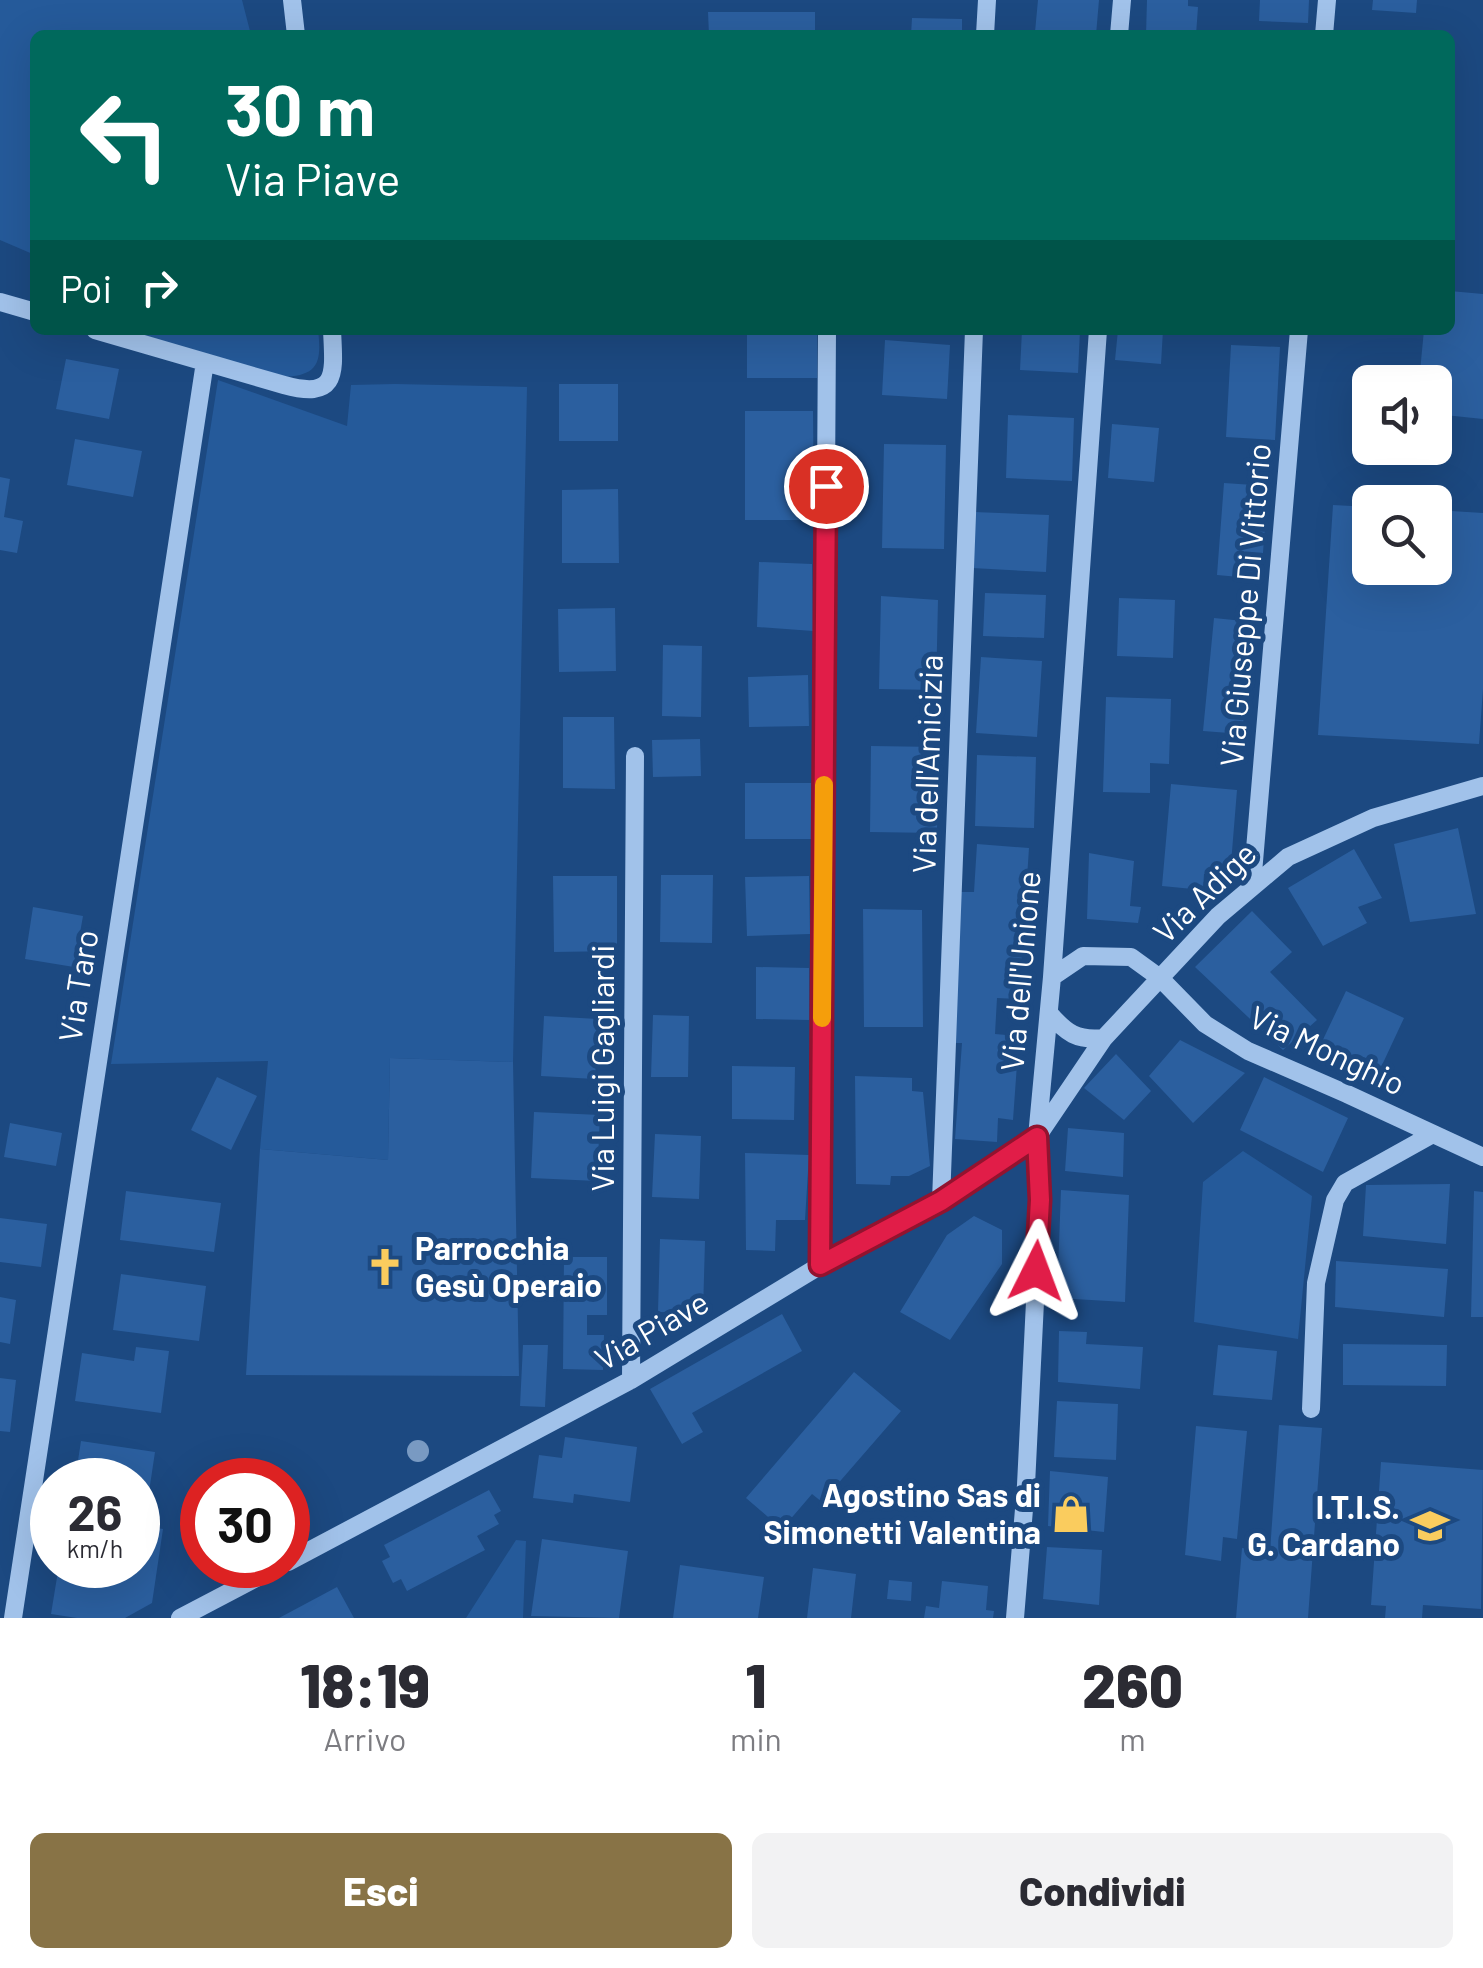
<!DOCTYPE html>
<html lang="it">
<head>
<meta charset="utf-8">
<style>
	:root { --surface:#fff; --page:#f2f2f3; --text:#2b2b33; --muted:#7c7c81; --accent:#887346 }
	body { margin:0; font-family:Barlow,sans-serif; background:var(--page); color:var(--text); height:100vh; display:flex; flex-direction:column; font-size:38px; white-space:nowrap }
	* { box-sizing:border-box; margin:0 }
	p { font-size:32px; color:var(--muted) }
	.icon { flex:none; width:55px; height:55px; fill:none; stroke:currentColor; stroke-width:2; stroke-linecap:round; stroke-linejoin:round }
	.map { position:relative; height:1618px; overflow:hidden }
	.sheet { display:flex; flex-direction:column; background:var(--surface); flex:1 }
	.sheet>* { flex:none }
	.top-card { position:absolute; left:30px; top:30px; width:1425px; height:305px; border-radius:15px; box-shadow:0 10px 40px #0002; background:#00695c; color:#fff; overflow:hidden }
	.tools { position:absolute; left:1352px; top:365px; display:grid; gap:20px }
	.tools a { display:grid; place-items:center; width:100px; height:100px; border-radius:15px; background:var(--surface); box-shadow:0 10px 40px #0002; font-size:50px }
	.speed { position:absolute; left:30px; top:1458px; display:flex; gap:20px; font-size:50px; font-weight:700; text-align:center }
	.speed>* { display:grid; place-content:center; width:130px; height:130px; border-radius:50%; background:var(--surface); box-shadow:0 10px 40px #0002; line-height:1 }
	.speed small { font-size:25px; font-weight:400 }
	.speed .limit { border:15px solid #d22; background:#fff; color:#111 }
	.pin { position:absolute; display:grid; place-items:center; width:85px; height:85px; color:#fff; margin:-42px; border:5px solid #fff; border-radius:50%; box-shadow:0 2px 10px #0007 }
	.me { position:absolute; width:110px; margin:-55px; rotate:3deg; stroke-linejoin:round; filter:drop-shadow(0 0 8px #0008) }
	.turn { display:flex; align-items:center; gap:35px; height:210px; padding:0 30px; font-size:45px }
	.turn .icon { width:130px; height:130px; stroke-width:2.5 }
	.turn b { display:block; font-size:70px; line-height:85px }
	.then { display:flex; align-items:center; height:95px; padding:0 30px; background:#0003; gap:20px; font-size:38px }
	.eta { display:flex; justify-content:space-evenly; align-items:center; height:170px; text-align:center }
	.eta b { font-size:60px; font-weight:800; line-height:70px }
	.action { display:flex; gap:20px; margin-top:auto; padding:20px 30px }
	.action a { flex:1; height:115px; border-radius:15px; background:var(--accent); color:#fff; font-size:40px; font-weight:800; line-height:115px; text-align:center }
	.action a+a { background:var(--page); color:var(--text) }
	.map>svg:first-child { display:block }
	.green { fill:#255a9a }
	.building { fill:#2b5f9f }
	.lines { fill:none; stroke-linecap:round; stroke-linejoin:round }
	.minor { stroke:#a1c2ea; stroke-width:18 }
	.tree { fill:#799ac2 }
	.route-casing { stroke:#92132f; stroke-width:25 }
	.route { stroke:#e11d48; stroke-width:18 }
	.slow { stroke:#f59e0b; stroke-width:18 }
	.labels { text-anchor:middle; stroke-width:10; stroke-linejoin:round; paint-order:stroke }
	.street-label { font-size:32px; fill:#fff; stroke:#1c4981 }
	.poi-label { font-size:32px; font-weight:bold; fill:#fff; stroke:#1c4981; text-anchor:end }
</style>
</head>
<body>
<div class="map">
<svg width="1483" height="1618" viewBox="0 0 1483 1618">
	<rect width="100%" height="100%" fill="#1c4981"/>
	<!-- green -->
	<path class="green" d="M0,0h242l9,35h-216v220l-35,-15z
		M126,330h192c4,33 0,46 -36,47z
		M218,380l129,46 4,-41 44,-1 132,3 -14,675 -123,-4 -2,102 -128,-11 8,-88 -157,3z
		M1243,1151l69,45 -14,143 -104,-17 9,-140z
		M516,1540l10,1 -3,77h-57z"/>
	<!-- building -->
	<path class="building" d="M1038,0h61l-3,35 -61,-3z
		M1147,0h41v6l10,1 -2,28h-50z
		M1260,0h49l-1,23 -49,-2z
		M1373,0h44l-1,13 -44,-3z
		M708,12h107v23h-106z
		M912,18l50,1v16h-51z
		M1450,291l33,3v125l-48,-5v-32h-16l5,-52h26z
		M747,330h70v48h-70z
		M1022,330h58l-2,43 -58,-3z
		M1118,330h45l-2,34 -46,-4z
		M885,340l65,5 -3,54 -65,-4z
		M1231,345l49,2 -5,93 -49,-3z
		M66,359l53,10 -10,50 -53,-10z
		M559,384h59v57h-59z
		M745,411h68l1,109h-69z
		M1008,415l66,3 -2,63 -66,-3z
		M1112,424l47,4 -5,54 -46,-4z
		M75,439l67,12 -9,46 -66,-12z
		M884,444l62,1 -2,104 -62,-1z
		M0,477l10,2 -6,38 19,4 -6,32 -17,-3z
		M1224,483l44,3 -7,93 -44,-4z
		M618,489l1,74h-57v-73z
		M1333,505l37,2v61h65v-58l48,3v176l-4,55 -161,-9z
		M974,512l75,3 -3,57 -74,-4z
		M759,562l53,2 1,67 -56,-4z
		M985,593l61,2 -2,43 -61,-2z
		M881,596l57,4 -2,90 -57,-1z
		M1119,598l56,2 -2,58 -56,-2z
		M615,608l1,63 -57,1 -1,-63z
		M1214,618l39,4 -11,112 -39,-3z
		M663,645l39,1 -1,71 -39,-1z
		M981,657l61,4 -5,76 -61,-4z
		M808,675l1,51 -60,1 -1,-50z
		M1106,697l65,2 -2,65 -19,-1v30l-47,-1z
		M563,717h51l1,72 -52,-1z
		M700,739l1,37 -48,1 -1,-37z
		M871,746l67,1 -1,86 -67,-1z
		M977,755l59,2 -2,71 -59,-2z
		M745,783h66v56h-66z
		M1171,784l66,6 -7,86 -26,-2 -1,16 -41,-4z
		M1458,828l18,86 -66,8 -16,-78z
		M977,844l52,4 -10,151 -22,-1 -2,36 24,2 -6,84 -15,-2 -1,24 -42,-3 7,-96h-12l10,-151h14z
		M1354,849l28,49 -24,9 9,16 -44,23 -35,-58z
		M1089,853l45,8 -4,45 11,1 -3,16 -51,-4z
		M661,875h52l-1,68 -52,-1z
		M553,876h64v75l-63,1z
		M809,876l1,58 -63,2 -2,-59z
		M33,907l50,9 -9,51 -49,-8z
		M863,909l59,1 1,117h-59z
		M1252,911l40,41 -22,20 47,48 -34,30 -88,-83z
		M756,967l53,1v52l-53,-1z
		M1346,991l58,27 -28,60 -57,-30z
		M653,1015l36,1 -1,61h-37z
		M544,1016l54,3 -3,60 -54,-3z
		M1180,1040l65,33 -52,50 -44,-47z
		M1116,1054l35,37 -27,29 -40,-32z
		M390,1058l123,4 6,314 -273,-1 14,-226 128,11z
		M732,1066l63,1 -1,53 -62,-1z
		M855,1076l57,2v13l11,1 7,74 -21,10h-18l-1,9 -34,-1z
		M217,1077l40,19 -26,54 -40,-20z
		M1264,1077l84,41 -25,54 -83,-42z
		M534,1112l66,3 -3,66 -66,-3z
		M10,1123l52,10 -6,33 -52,-9z
		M1068,1128l56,5 -1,44 -58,-6z
		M655,1134l46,2 -2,63 -47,-2z
		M745,1153l64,2 -4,65h-29l-1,31 -29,-1z
		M1450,1184l-4,60 -83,-8 3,-51z
		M1061,1190l68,5 -4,107 -68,-4z
		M126,1191l95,12 -7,49 -94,-12z
		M1474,1191l9,1v125h-12z
		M974,1216l28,14v34l-52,76 -50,-28 47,-77z
		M0,1218l47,6 -6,43 -41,-5z
		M660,1239l45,2 -2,72 -45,-1z
		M564,1257h43v58h-20v20h17l-1,35 -40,-1z
		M1336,1261l112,8 -4,48 -109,-10z
		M121,1274l85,12 -7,55 -86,-11z
		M0,1297l16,3 -6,44 -10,-2z
		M782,1314l20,37 -110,62 11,19 -21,12 -32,-55z
		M1059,1331l28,1 -1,12 57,3 -3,42 -82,-7z
		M1343,1344l104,1 -1,41 -103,-1z
		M523,1345h25l-3,62 -25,-1z
		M1218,1345l59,6 -5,49 -59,-5z
		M136,1347l33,4 -8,62 -86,-12 7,-48 52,8z
		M854,1372l47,39 -79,91 -10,-8 -30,35 -36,-31z
		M0,1378l16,2 -6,52 -10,-1z
		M1057,1401l61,3 -2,56 -62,-3z
		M1279,1425l43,3 -14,190h-72l6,-70 28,3z
		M1196,1426l51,5 -10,108 -14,-2 -2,24 -36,-6z
		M565,1437l72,10 -7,55 -56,-8 -1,9 -40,-5 6,-43 23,3z
		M81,1441l74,11 -6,40 -11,-1v-11h-63z
		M1381,1462l102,8 -2,139 -58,-4 -1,13h-37l1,-12 -15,-1z
		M1050,1471l58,6 -4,55 -56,-6z
		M489,1490l12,21 -7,4 5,9 -22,12 8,14 -78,41 -6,-12 -8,4 -11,-22 8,-4 -6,-12z
		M138,1525l25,4 -11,74 -27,15h-48l-26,-4 8,-49h79z
		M542,1539l86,12 -9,67 -88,-2z
		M1047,1547l55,3 -3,55 -56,-6z
		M680,1565l84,12 -6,41h-85z
		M813,1568l43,6 -5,44h-44z
		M889,1580l23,2 -1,19 -24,-2z
		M942,1581l46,5 -2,24 8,1 -1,7h-69l2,-12 13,2z
		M337,1587l17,31h-75z"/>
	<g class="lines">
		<!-- minor -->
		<path class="minor" d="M292,0l4,35
			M985,35l2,-35
			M1119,35l3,-35
			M1324,35l3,-35
			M0,302l35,10
			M95,330l189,55c55,15 50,-12 48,-55
			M1252,885l47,-555
			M1052,977l31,-21 48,1 29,21 45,46 43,27 99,43 136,63
			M1049,1013c17,20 28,28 55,25
			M941,1201l33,-871
			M821,1265l6,-935
			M631,1380l4,-624
			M1311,1409l5,-126 19,-83 10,-17 88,-49
			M288,1562l343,-182 190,-115 120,-64 96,-64 67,-99 114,-122 70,-59 85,-39 110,-32
			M13,1618l192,-1256
			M180,1618l101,-53
			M1015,1618l11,-133 14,-285 -3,-63 15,-160 46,-647"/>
	</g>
	<!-- trees -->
	<circle class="tree" cx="418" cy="1451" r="11"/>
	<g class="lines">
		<!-- route casing -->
		<g class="route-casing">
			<path id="route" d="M826,486l-6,779 121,-64 96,-64 3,63 -4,71"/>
		</g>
		<!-- route -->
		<use href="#route" class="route"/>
		<!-- slow -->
		<path class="slow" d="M822,1018l2,-233"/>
	</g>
	<!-- icons -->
	<defs>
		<g id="church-bare" transform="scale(3)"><path d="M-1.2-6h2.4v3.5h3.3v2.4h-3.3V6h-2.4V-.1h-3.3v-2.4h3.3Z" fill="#facc5e" stroke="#1c4981" stroke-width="2.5" paint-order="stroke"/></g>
		<g id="shop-bare" transform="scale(3)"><path d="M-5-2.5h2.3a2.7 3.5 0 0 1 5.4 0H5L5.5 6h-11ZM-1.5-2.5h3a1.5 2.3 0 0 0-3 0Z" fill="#facc5e" stroke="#1c4981" stroke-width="2.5" paint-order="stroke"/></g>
		<g id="school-bare" transform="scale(3)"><path d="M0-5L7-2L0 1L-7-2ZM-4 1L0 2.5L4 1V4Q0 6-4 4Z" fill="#facc5e" stroke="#1c4981" stroke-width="2.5" paint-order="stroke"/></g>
	</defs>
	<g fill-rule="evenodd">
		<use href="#church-bare" x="385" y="1267"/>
		<use href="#shop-bare" x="1071" y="1514"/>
		<use href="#school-bare" x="1430" y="1526"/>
	</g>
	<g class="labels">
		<!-- street labels -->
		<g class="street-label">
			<text transform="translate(1246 605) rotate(-85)" y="11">Via Giuseppe Di Vittorio</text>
			<text transform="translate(928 764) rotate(-88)" y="11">Via dell'Amicizia</text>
			<text transform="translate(1205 893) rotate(-44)" y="11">Via Adige</text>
			<text transform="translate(1021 971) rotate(-85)" y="11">Via dell'Unione</text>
			<text transform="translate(79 986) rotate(-81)" y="11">Via Taro</text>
			<text transform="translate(1327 1051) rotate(25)" y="11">Via Monghio</text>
			<text transform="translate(603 1068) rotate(-90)" y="11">Via Luigi Gagliardi</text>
			<text transform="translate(652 1331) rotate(-30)" y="11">Via Piave</text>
		</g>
		<!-- poi labels -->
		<g class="poi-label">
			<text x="415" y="1260" text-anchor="start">Parrocchia<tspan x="415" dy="37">Gesù Operaio</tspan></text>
			<text x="1041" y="1507">Agostino Sas di<tspan x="1041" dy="37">Simonetti Valentina</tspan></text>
			<text x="1400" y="1519">I.T.I.S.<tspan x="1400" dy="37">G. Cardano</tspan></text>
		</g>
	</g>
</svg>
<div class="tools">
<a><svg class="icon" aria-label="sound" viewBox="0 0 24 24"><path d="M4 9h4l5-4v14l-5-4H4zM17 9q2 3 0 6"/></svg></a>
<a><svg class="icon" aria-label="search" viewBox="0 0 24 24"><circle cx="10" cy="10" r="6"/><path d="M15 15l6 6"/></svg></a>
</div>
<div class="speed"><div>26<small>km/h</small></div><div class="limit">30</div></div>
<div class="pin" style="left:826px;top:486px;background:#d93025"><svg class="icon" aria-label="arrive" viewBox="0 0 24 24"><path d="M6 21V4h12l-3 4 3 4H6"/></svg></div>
<svg class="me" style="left:1036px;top:1271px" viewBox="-20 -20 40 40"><path d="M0-17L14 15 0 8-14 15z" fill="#e11d48" stroke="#fff" stroke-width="4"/></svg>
<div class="top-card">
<div class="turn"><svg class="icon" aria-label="left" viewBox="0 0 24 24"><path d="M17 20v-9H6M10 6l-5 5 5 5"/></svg><div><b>30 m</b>Via Piave</div></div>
<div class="then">Poi<svg class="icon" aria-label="right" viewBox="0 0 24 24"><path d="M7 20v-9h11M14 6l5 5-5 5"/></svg></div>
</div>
</div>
<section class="sheet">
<div class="eta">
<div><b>18:19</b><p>Arrivo</p></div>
<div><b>1</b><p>min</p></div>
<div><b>260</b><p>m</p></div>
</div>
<div class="action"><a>Esci</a><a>Condividi</a></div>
</section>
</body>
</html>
